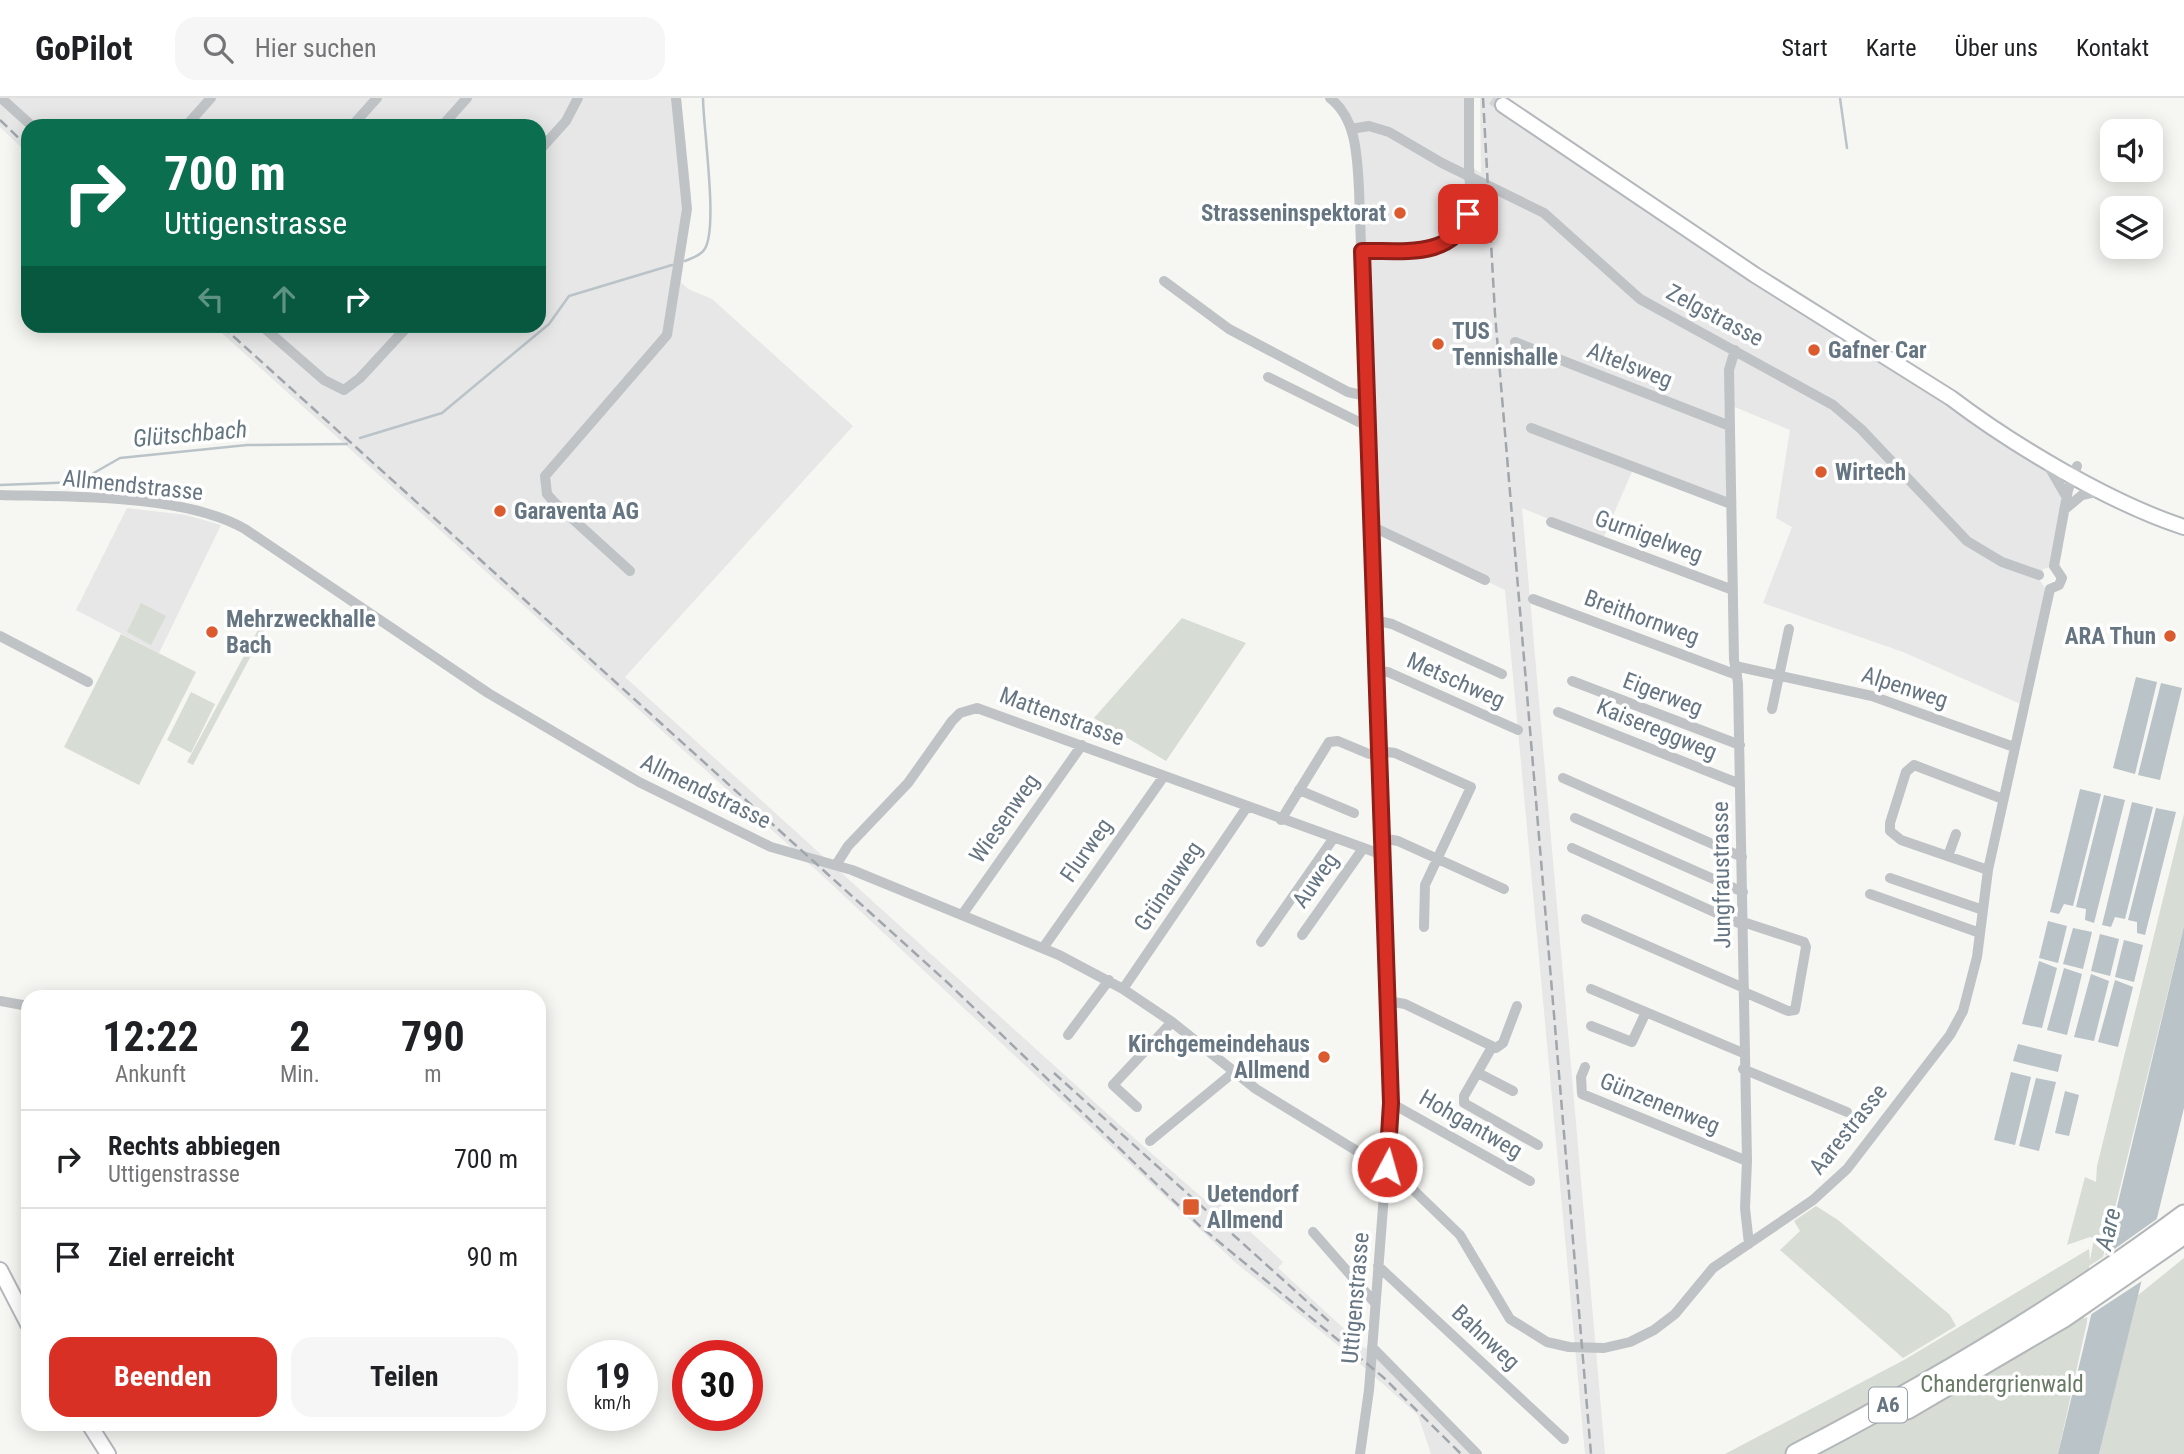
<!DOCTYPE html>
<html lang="de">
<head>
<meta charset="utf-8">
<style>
	:root { --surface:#fff; --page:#f6f6f6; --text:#202124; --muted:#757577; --line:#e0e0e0; --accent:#d93025 }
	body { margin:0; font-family:"Roboto Condensed",sans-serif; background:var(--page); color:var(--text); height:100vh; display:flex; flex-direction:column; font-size:26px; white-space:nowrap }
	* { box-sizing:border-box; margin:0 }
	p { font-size:23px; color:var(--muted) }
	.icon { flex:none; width:38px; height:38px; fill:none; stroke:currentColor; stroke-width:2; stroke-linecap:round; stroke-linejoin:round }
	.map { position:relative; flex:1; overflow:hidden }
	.details { position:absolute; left:21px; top:892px; width:525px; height:441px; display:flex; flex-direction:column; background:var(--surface); border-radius:21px; box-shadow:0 4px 18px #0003 }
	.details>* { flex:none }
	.guide { position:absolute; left:21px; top:21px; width:525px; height:214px; border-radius:21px; box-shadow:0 4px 18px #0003; background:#0b6e4f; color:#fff; overflow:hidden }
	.controls { position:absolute; left:2100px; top:21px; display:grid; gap:14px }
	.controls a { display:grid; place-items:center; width:63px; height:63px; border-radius:14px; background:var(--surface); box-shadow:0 4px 18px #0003; font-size:35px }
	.speed { position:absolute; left:567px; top:1242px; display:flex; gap:14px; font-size:35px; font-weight:700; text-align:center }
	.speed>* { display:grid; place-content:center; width:91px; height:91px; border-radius:50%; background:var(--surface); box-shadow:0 4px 18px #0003; line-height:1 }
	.speed small { font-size:18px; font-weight:400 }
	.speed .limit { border:10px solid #d22; background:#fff; color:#111 }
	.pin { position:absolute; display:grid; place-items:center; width:60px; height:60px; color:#fff; margin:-30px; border-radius:14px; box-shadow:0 4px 10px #0006 }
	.me { position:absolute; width:77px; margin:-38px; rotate:6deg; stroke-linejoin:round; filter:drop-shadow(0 0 5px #0008) }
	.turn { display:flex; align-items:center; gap:24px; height:147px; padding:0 28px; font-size:32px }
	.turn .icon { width:91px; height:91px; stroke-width:2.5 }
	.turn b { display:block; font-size:49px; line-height:60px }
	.lanes { display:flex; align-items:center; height:66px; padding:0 28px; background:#0003; justify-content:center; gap:35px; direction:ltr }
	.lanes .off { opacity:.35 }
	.eta { display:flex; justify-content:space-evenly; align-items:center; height:119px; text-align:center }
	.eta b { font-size:42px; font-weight:700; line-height:49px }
	.cta { display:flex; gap:14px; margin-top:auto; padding:14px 28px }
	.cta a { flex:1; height:80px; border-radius:21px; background:var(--accent); color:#fff; font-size:28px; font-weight:700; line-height:80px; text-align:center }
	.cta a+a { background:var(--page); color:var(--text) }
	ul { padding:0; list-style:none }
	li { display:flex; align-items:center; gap:21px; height:98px; padding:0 28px; border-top:2px solid var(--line) }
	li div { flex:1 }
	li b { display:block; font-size:26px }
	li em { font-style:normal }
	header { display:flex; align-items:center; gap:42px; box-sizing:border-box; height:98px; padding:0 35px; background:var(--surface); border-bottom:2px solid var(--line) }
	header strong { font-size:33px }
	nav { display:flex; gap:38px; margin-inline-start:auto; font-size:24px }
	.search { width:490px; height:63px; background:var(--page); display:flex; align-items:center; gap:18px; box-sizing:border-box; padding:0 24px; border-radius:21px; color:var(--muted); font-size:26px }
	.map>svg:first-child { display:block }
	.built { fill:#e6e7e6 }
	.green { fill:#d7dcd4 }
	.water { fill:#b9c3c8 }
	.pier { fill:#f6f6f2 }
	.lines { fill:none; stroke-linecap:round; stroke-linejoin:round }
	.stream { stroke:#b9c3c8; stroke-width:2.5 }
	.secondary-tunnel { stroke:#d2d6d6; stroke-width:14; stroke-dasharray:14 7; stroke-linecap:butt }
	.secondary-casing { stroke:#b4b8bc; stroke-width:18 }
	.highway-casing { stroke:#b4b7ba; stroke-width:23 }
	.street { stroke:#bfc3c6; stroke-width:10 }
	.secondary { stroke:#fff; stroke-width:14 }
	.highway { stroke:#fff; stroke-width:19 }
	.rail { stroke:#a0a6ab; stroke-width:2.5; stroke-dasharray:10 5; stroke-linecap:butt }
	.street-bridge { stroke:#bfc3c6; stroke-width:10 }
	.route-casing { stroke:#8d1f18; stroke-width:18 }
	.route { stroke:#d93025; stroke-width:12 }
	.poi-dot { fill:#db5b2e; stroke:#fff; stroke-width:2.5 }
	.labels { text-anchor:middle; stroke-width:7; stroke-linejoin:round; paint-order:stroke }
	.shield { fill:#fff; stroke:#949ea8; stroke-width:2 }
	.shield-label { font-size:21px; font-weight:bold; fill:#667582 }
	.poi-label { font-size:23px; font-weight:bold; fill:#667582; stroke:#fff; text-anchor:start }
	.street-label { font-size:23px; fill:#667582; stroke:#fff }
	.park-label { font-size:23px; fill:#687a65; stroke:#fff }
	.water-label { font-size:24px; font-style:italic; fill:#62767f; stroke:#fff }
</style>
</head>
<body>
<header>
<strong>GoPilot</strong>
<div class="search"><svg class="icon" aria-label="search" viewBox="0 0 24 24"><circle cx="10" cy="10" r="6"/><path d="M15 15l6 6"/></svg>Hier suchen</div>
<nav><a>Start</a><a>Karte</a><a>Über uns</a><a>Kontakt</a></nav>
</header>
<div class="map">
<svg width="2184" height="1356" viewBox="0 0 2184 1356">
	<rect width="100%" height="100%" fill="#f6f6f2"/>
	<!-- built -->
	<path class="built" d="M0,0h681l10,97 -10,87 7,7 24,10 141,127 -228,251 518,469 63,55 5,-5 57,52 15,14 -5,6 87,80 7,-1 105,107h-46l-13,-39 -68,-60 -114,-92 -411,-385 -611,-552h325v-200h-511v28l-28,-27z
		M1330,0h139v68l12,7 -1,-75h18v10l575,366 -19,92 -11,3 -4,10 6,9 -20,118 -122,-54 -140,-49 29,-76 -16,-9 14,-88 -60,-25 1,99 -97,-37 -32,74 -80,-33 83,946h-20l-80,-864 -134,-64 -17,-386z
		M127,410l59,7 35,10 -62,128 -83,-43z"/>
	<!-- green -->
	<path class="green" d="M141,505l25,13 -15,29 -24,-13z
		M267,515l5,3 -79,149 -6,-3z
		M1182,520l64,25 -80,118 -72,-43z
		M121,536l75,38 -57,113 -75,-38z
		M191,594l24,12 -24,49 -24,-13z
		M2184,716v112l-81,331 -14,9 -2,56 -29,132h-333l179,-94 185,-111 1,12 4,-23 -4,-1 -23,8 18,-68 11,5 1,-16z
		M1816,1108l22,14 112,95 6,11 -53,32 -123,-108 20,-19 -6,-10z
		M2184,1160v196h-85l38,-158z"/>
	<!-- water -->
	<path class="water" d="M2136,579l21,5 -22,92 -22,-6z
		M2161,585l21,5 -22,92 -22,-5z
		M2080,691l21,5 -28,112 -9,-2 -5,10 -9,-2z
		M2104,697l21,5 -31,123 -9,-3 1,-11 -10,-2z
		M2132,704l21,5 -28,112 -10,-2 -4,10 -9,-2z
		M2156,710l20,4 -31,123 -8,-2v-11l-9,-2z
		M2048,823l19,5 -9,37 -19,-5z
		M2184,828v182l-85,346h-41z
		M2073,830l19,4 -9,37 -20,-5z
		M2100,836l19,5 -9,37 -19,-5z
		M2124,842l19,5 -9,37 -19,-5z
		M2039,863l18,7 -15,60 -20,-4z
		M2064,870l18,6 -15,61 -20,-5z
		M2091,876l18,7 -15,60 -20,-4z
		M2115,882l18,7 -15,60 -20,-5z
		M2018,946l44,11 -4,17 -45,-11z
		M2011,974l20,5 -16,68 -21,-5z
		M2036,980l20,4 -17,69 -20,-5z
		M2065,993l14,4 -10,41 -14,-3z"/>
	<!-- pier -->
	<path class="pier" d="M2161,1118l-16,63 -61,40 15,-59z"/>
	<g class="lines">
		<!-- stream -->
		<path class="stream" d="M1840,0l7,50
			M685,163c7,-3 15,-5 19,-11 15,-19 -1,-123 -1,-152
			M360,340l82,-25 107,-89 20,-28 103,-31
			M0,387l78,-3 42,-24 127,-13 100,-1"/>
		<!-- secondary-tunnel -->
		<path class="secondary-tunnel" d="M1493,0l10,7"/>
		<!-- secondary casing -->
		<g class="secondary-casing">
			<path id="secondary" d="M1503,7l252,170 196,123c62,47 159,105 233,129
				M0,1172l28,54
				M89,1326l19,30"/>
		</g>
		<!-- highway casing -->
		<g class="highway-casing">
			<path id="highway" d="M1907,1311l157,-92 120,-83
				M1796,1356c135,-70 266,-148 388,-239"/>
		</g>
		<!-- street -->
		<path class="street" d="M1,0l31,28
			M1330,0c27,21 27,59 29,91l32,914 -22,287 -9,64
			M1469,0v68
			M186,28l25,-28
			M352,28l25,-28
			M442,28l25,-28
			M1351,31l18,-3 20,6 53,31 102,50 96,86 193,106 28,24 106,112 35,21 37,13
			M539,53l27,-30 12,-23
			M1361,153c58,-1 108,9 109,-65
			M1164,183l65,48 119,63 18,4
			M262,228l62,54 20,10 16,-12 48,-52
			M1515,244l215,84
			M1735,252l-6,20 5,290 4,23 9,478 -2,47 4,36
			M1268,279l99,49
			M1531,330l200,76
			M2048,367l18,31
			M0,397c71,2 184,-1 245,34l243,164 151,89 132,65 81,23 207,85 64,34 49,33 84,67 145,89 59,57 50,84 37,23 22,5 35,1 26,-6 24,-12 21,-16 38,-46 100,-68 34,-31 103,-134 13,-24 14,-54 11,-87 62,-281
			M2064,412l18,-15 18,-4
			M1551,424l182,68
			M1371,428l114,54
			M2054,468l14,-76 9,-24
			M630,473l-76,-69 -7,-8 -2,-18 122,-141 20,-126 -11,-111
			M2050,491l9,-4 3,-7 -8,-12
			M1533,501l204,76
			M1374,522l18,4 110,50
			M0,538l88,46
			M1735,568l137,30 142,51
			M1376,573l12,1 130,58
			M1572,583l168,64
			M1772,611l17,-80
			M1558,614l182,72
			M1379,653l16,2 76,34 -46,98 -1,42
			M1563,680l179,79
			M1299,692l55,23
			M1575,720l168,74
			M1281,722l48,-78 9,-1 31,13
			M1382,740l16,3 106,48
			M1572,750l171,77
			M1948,758l8,-22
			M836,767l12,-19 60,-63 44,-62 8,-8 17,-5 406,147
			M1988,772l-87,-30 -11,-9v-8l16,-51 8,-7 89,34
			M1890,780l93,32
			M1870,796l110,39
			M962,817l120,-170
			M1586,821l158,69
			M1743,824l61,20 2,5 -11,63 -7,1 -44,-19
			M1302,837l60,-85
			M1261,844l72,-103
			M1043,850l121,-172
			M1123,891l124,-182
			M1591,891l152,64
			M0,903l28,5
			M1388,903l17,3 91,44 7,-5 14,-37
			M1591,928l41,16 14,-30
			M1068,937l41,-55
			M1492,949l-28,49v7l74,42
			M1585,969l-4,10 1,17 165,67
			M1743,971l104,43
			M1478,975l35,18
			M1391,1005l139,78
			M1137,1009l-24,-22 59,-63
			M1150,1043l84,-69
			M1313,1134l62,71
			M1378,1168l186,173
			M1372,1249l105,107"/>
		<!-- secondary -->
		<use href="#secondary" class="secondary"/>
		<!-- highway -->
		<use href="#highway" class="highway"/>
		<!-- rail -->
		<path class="rail" d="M1483,0l12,216 96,1140
			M0,22l28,27
			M222,228l726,657 253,244 182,150 78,77
			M1054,975l278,251"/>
		<!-- street-bridge -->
		<path class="street-bridge" d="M1469,68l1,20"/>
	</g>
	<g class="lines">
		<!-- route casing -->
		<g class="route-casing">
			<path id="route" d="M1387,1069l4,-64 -29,-852c38,-1 91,9 106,-37"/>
		</g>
		<!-- route -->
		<use href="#route" class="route"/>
	</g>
	<!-- markers -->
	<g class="poi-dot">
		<circle cx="1400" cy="115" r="7"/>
		<circle cx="1438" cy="246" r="7"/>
		<circle cx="1814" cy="252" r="7"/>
		<circle cx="1821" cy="374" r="7"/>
		<circle cx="500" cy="413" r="7"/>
		<circle cx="212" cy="534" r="7"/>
		<circle cx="2170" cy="538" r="7"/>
		<circle cx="1324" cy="959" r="7"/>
		<rect x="1182" y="1100" width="18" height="18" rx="3.5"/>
	</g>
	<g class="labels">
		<!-- shield labels -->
		<rect class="shield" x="1869" y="1289.5" width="38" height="35" rx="5"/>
		<g class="shield-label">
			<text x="1888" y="1314">A6</text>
		</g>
		<!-- poi labels -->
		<g class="poi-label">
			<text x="1386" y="123" text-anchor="end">Strasseninspektorat</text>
			<text x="1452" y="241">TUS<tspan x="1452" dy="26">Tennishalle</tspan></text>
			<text x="1828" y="260">Gafner Car</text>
			<text x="1835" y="382">Wirtech</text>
			<text x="514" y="421">Garaventa AG</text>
			<text x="226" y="529">Mehrzweckhalle<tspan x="226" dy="26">Bach</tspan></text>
			<text x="2156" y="546" text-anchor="end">ARA Thun</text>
			<text x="1310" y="954" text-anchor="end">Kirchgemeindehaus<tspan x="1310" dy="26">Allmend</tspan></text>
			<text x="1207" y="1104">Uetendorf<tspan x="1207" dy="26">Allmend</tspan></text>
		</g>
		<!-- street labels -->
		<g class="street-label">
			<text transform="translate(1715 217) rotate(28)" y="8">Zelgstrasse</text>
			<text transform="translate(1630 267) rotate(21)" y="8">Altelsweg</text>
			<text transform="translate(133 387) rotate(6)" y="8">Allmendstrasse</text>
			<text transform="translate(1649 438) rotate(20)" y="8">Gurnigelweg</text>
			<text transform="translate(1642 519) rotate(20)" y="8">Breithornweg</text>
			<text transform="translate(1456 582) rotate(24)" y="8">Metschweg</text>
			<text transform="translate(1905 589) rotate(18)" y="8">Alpenweg</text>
			<text transform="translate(1663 596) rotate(21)" y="8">Eigerweg</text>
			<text transform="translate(1062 618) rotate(20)" y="8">Mattenstrasse</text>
			<text transform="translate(1657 631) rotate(22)" y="8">Kaisereggweg</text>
			<text transform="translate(706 693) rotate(26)" y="8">Allmendstrasse</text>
			<text transform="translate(1004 720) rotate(-55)" y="8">Wiesenweg</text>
			<text transform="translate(1086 752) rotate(-55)" y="8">Flurweg</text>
			<text transform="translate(1721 777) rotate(-91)" y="8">Jungfraustrasse</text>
			<text transform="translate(1315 782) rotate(-55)" y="8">Auweg</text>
			<text transform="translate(1168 788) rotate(-56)" y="8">Grünauweg</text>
			<text transform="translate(1660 1005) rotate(22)" y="8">Günzenenweg</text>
			<text transform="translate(1471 1026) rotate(30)" y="8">Hohgantweg</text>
			<text transform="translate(1848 1031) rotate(-51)" y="8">Aarestrasse</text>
			<text transform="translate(1355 1200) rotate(-85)" y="8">Uttigenstrasse</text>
			<text transform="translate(1486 1239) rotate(43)" y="8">Bahnweg</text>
		</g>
		<!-- park labels -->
		<g class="park-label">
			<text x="2002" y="1294">Chandergrienwald</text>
		</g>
		<!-- water labels -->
		<g class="water-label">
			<text transform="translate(190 336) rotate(-5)" y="8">Glütschbach</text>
			<text transform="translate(2108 1131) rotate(-76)" y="8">Aare</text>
		</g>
	</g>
</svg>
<div class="controls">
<a><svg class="icon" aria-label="sound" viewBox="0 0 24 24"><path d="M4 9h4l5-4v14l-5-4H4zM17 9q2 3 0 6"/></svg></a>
<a><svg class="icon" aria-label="layers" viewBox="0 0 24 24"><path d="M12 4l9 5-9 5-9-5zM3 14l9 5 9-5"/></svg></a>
</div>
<div class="speed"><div>19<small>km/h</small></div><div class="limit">30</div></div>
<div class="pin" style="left:1468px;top:116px;background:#d93025"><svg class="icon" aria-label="arrive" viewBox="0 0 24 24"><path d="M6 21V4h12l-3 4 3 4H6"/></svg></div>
<svg class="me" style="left:1387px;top:1069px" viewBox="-20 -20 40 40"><circle r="17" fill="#d93025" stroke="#fff" stroke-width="3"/><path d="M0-11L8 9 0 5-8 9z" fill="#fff"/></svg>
<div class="guide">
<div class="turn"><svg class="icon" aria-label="right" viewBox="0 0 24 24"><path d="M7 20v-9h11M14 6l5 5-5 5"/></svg><div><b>700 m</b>Uttigenstrasse</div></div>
<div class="lanes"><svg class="icon off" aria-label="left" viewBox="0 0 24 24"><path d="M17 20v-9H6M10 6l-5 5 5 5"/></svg><svg class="icon off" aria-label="ahead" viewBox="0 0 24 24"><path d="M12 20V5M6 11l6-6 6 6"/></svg><svg class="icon" aria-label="right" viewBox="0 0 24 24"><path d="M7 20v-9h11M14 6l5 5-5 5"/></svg></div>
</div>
<section class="details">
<div class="eta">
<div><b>12:22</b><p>Ankunft</p></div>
<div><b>2</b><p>Min.</p></div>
<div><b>790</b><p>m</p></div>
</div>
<ul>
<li><svg class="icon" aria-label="right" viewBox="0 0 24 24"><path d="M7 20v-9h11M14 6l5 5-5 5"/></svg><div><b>Rechts abbiegen</b><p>Uttigenstrasse</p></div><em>700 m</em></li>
<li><svg class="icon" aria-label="arrive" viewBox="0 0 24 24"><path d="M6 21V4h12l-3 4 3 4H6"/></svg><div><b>Ziel erreicht</b></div><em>90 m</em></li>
</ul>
<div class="cta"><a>Beenden</a><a>Teilen</a></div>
</section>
</div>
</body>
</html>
